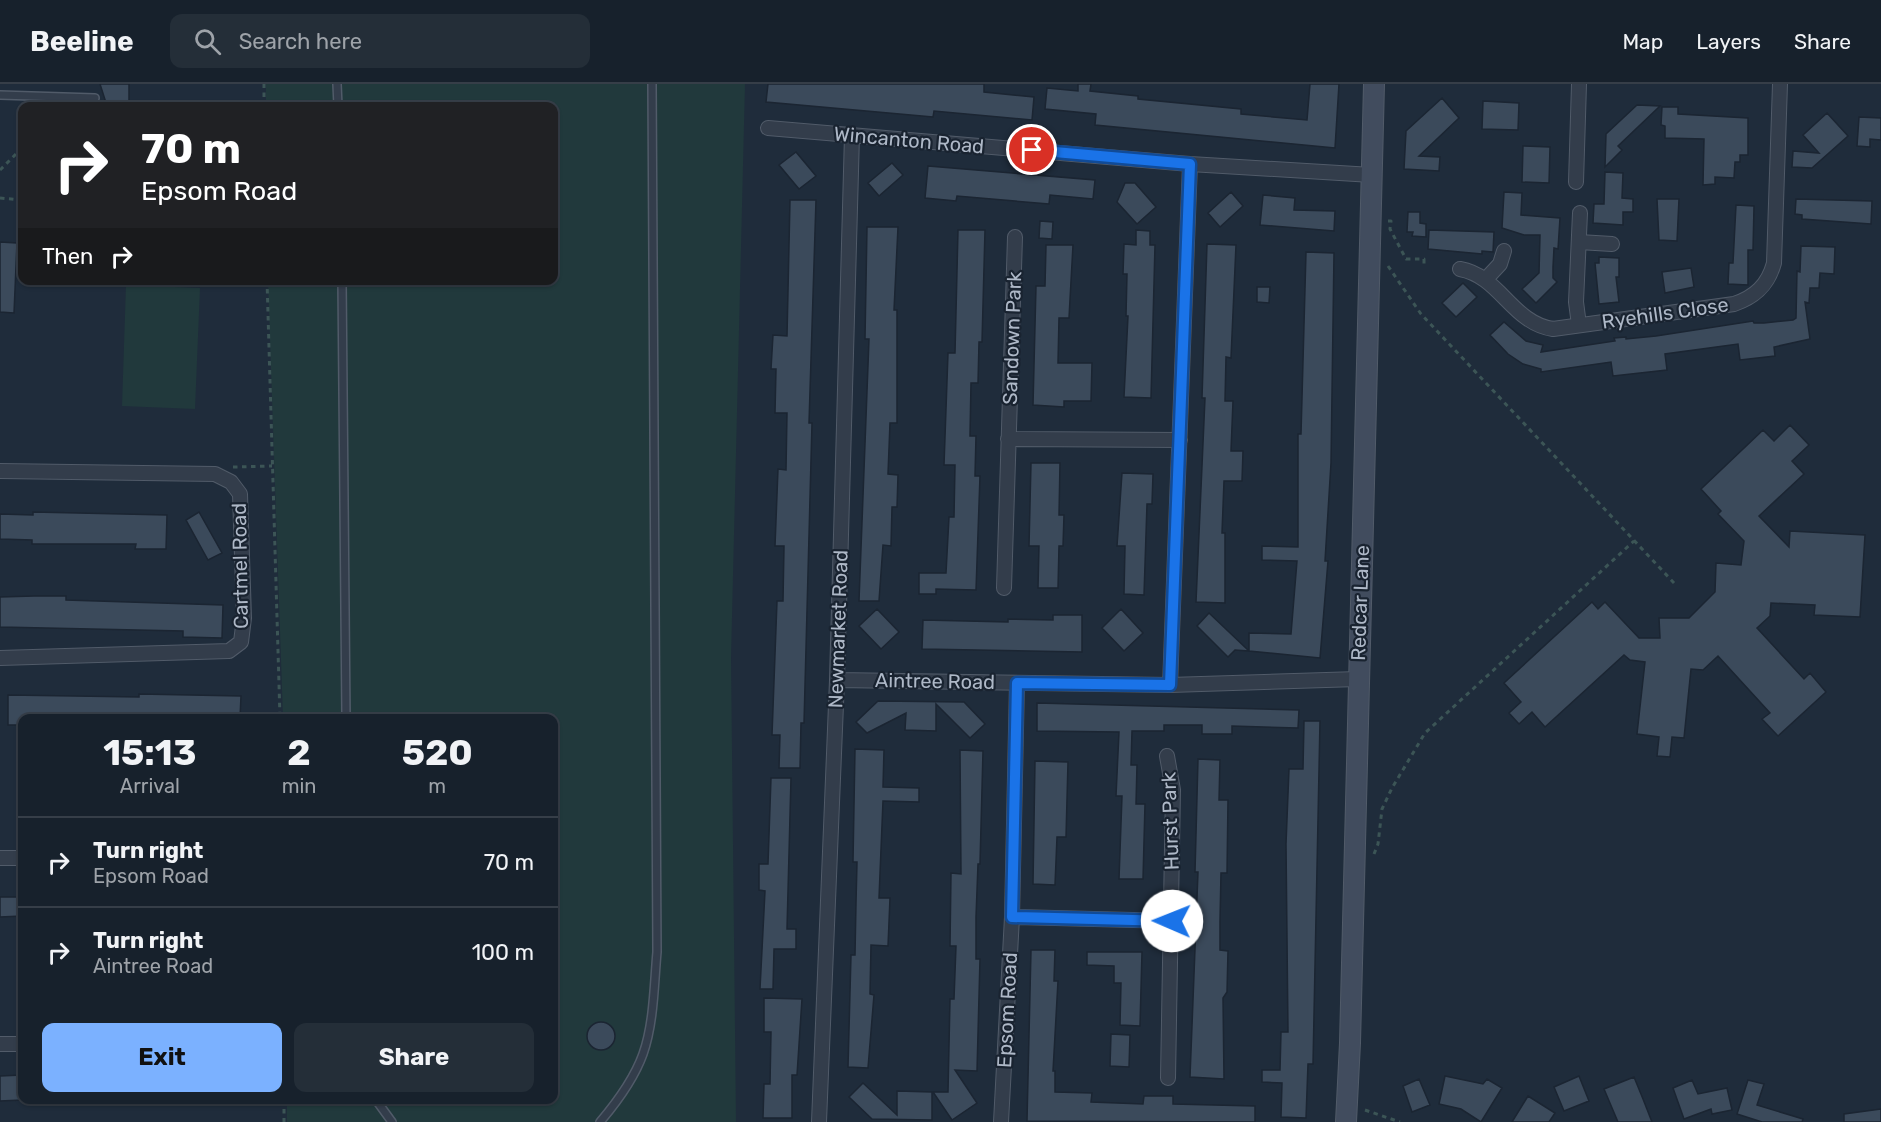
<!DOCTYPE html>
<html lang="en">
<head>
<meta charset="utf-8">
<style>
	:root { --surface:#17212c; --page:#242e38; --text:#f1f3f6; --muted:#9ea3a9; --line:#363e48; --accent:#7bb1ff }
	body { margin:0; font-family:Rubik,sans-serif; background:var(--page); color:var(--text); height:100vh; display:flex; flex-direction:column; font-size:22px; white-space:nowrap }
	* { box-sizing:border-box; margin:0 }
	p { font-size:20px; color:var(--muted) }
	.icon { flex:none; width:33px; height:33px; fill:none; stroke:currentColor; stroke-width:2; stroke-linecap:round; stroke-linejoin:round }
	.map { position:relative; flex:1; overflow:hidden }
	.sheet { position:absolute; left:18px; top:630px; width:540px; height:390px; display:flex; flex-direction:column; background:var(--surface); border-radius:12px; box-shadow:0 2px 4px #0004,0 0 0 2px var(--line) }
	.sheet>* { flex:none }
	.banner { position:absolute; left:18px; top:18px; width:540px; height:183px; border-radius:12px; box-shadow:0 2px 4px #0004,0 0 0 2px var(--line); background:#202124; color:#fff; overflow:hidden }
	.pin { position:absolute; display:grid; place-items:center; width:51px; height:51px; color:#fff; margin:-26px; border:3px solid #fff; border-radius:50%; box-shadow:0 2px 6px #0007 }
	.me { position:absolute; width:66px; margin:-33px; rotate:271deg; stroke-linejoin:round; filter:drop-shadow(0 0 4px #0008) }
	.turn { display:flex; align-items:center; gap:21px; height:126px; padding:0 24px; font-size:27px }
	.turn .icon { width:78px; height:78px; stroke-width:2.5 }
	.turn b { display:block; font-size:42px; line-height:51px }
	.then { display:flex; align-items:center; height:57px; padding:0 24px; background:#0003; gap:12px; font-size:22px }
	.eta { display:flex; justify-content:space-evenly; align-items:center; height:102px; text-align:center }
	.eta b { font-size:36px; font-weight:700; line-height:42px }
	.action { display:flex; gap:12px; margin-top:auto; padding:12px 24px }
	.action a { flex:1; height:69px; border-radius:12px; background:var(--accent); color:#111; font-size:24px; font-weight:700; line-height:69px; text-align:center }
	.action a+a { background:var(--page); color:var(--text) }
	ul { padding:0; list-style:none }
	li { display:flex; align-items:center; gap:18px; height:90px; padding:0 24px; border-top:2px solid var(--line) }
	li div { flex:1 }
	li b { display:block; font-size:22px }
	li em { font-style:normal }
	header { display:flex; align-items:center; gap:36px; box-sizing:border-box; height:84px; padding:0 30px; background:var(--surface); border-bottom:2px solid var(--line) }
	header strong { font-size:28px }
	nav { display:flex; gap:33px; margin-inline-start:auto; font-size:21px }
	.search { width:420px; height:54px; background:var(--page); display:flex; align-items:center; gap:15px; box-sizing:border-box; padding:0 21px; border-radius:12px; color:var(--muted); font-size:22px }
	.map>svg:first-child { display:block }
	.green { fill:#21393c }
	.building { fill:#3b4a5b; stroke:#1b2532; stroke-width:1.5 }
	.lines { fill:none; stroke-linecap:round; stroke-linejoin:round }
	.lane-casing { stroke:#515b69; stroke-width:10 }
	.street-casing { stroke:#515b69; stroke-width:16 }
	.secondary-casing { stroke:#515b69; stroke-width:22 }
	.path { stroke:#3c5556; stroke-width:3; stroke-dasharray:4.5 4.5; stroke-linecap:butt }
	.lane { stroke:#333d4b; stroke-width:7 }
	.street { stroke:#333d4b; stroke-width:14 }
	.secondary { stroke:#414c5e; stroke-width:20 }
	.route-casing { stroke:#114b97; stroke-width:15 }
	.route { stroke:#1a73e8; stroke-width:10 }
	.labels { text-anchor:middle; stroke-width:4.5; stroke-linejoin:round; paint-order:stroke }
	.street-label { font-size:20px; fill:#aeb8c7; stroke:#192330 }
</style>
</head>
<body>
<header>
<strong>Beeline</strong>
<div class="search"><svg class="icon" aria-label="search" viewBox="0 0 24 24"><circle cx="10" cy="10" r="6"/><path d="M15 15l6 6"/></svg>Search here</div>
<nav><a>Map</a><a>Layers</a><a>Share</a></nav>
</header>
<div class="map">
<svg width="1881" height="1038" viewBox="0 0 1881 1038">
	<rect width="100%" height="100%" fill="#1f2c3b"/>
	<!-- green -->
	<path class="green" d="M266,0h479l-14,574 5,464h-449v-22h267v-382h-271l-15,-437 286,-1v-174h-288z
		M126,201l74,3 -5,121 -73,-3z"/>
	<!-- building -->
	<path class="building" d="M100,0h29v22h-22z
		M768,0h216v8l50,5 -2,23 -98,-9 -1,6 -167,-15z
		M1078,0h13l-1,7 48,5v3l103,10v5l66,6 3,-36h29l-4,64 -240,-23 1,-11 -51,-5 2,-21 31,3z
		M1442,14l17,20 -40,38 21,1 -1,14 -35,-2 2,-38z
		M1483,17l36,2 -1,27 -36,-1z
		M1637,21l23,1 -42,40 4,4 -17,17 1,-33z
		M1662,23h16v7l70,4v37h-8v7h-5l-1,16 -19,-1v7l-12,1 1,-46 -39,-1v-12l-4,-1z
		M1827,29l21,23 -36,32 -20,-1 1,-16 26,2 -16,-18z
		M1859,33l22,1v22l-11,-1v8l-13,-1z
		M1523,62l27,1 -1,36 -27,-1z
		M796,68l20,24 -17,13 -20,-24z
		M892,79l11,12 -24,21 -11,-13z
		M928,82l167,14 -2,19 -43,-4 -1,9 -92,-8 -1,5 -31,-3z
		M1605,88l18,1 -1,25 11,1v13h-10v13l-30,-2 1,-19h10z
		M1125,99h10l21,24 -19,17 -20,-22z
		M1231,108l12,14 -23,21 -12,-14z
		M1504,108l18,1 -1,22 39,3 -2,31 -4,-1 -1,19v11l4,4 -21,21 -14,-14 17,-16 1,-38h-16l-22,-7z
		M1263,111l32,3 -1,12 41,1 -1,20 -74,-6z
		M1657,115h22l-2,42 -18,-1z
		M1796,115l76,2 -1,23 -69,-5v-4l-7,-1z
		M790,116h26l-7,223h3l-8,300h-3l-1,45h-21l1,-33h-8l5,-134h6l1,-55h-9l3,-77 8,1 1,-57h-12l1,-44h-5l2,-34 14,1z
		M1736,121l18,1 -1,44h-5v35l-20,-1 1,-21h4z
		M1408,128h12v11l6,1v13l-14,-1 1,-4h-6z
		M1040,137l13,1 -1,17 -13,-1z
		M867,143h31l-4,83h3v113h-7l-2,51 10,1 -1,32h-5l-1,39 -8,-1 -4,56h-20l10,-262h-4z
		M958,146h27l-3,112h-3l-1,41h-7l-1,53h6l-1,40h5l-4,114 -40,-1v5h-17v-21h27l3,-56h5l1,-52h-11l4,-112h7z
		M1136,146l14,1v14h5l-4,153 -27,-1 4,-81h-2l1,-42h-4l1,-30 12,1z
		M1429,146l65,2 -1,20 -11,-1v3l-54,-5z
		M0,158l17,1 -3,70 -14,-1z
		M1207,160l29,1 -5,113 -5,-1 -1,44h8l-2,50h12l-1,30h-18l-2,52h3v70l-29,-1 9,-204h-3z
		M1046,161h27l-4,73h-10l-1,45h34l-1,38h-27v6l-31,-2 3,-119h9z
		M1801,162l34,1 -1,27 -14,-1 -1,15h-9l-1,15 -4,-1 5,37 -36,8 1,9 -35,4 -2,-16 -73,10 2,16 -54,6 -2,-14 -70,10v-3l-18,-5 -15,-10 -18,-19 14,-13 22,19 17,4 -2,7 74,-11 -1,-3 12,-1v2l30,-3 97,-15 1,2h10l29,-3 3,-2 1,-47 3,1z
		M1306,168l28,1 -3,210 -6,98h3l-8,97 -71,-7v-18l42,1 6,-73 -35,-1v-14l36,1v-113h3z
		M1599,173l20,1v19h-3l3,25 -20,2 -4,-41h4z
		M1691,184l3,19 -29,6 -3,-21z
		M1463,199l14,14 -21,20 -14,-14z
		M1257,203h13l-1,16 -12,-1z
		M1790,341l19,20 -17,16 12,13 -45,42 30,31 1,-16 75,4 -5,82 -46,-2 1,-10 -44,-2 -1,13 -13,12 47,51 6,-6 16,19 -48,44 -16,-17 8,-6 -52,-57 -15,14 -12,-1 -7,69 -12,-1 -2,20 -13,-1 2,-19 -22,-3 8,-72 -15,-2 -6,-5 -79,72 -13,-15 -13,12 -10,-11 12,-11 -17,-19 88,-81 6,7 7,-7 34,36h21l-1,-20h30l26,-26 1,-29 25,2 3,-24 -26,-27 3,-3 -20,-22 62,-59 11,11z
		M1031,379h29l-1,52h5l-1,31h-4l-1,42h-20l1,-42h-10z
		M1122,389l31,1 -1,30h-5l-3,91 -20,-1 1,-48h-8z
		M33,428l134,3 -1,34h-31l1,-5h-104v-4l-32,-1v-25l33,1z
		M199,428l23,41 -14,7 -22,-40z
		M34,512h32v4l157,5 -1,33 -39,-1v-6l-183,-4v-30z
		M877,525l22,23 -18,17 -22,-23z
		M1121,525l22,24 -19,18 -22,-23z
		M1209,529l40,38 -14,-1 -7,7 -31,-31z
		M1053,531h29v37l-160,-3 1,-29 85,2v-3l45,1z
		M139,610l102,2 -1,22h-218v7h-14v-30l131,2z
		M878,617l86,1 21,22 -15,14 -34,-34v27l-31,-1 1,-17 -39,20 -11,-11z
		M1037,619l262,7 -1,18 -66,-2v8h-30v-9h-38v6h-32l-1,34h6l-1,39h9l-2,75h-24l3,-83h-6l3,-64 -82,-1z
		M1304,637h16l-7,343h-5l-2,54 -25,-1 1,-34 -20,-1v-12h18l1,-38h7l-2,-188 3,-75h14z
		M855,665l29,1 -1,37 36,1v14l-36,-1 -4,97h11l-2,48 -17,-1 -1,49 4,1 -6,73 -20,-1 3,-112h4l1,-52 1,-41h-4z
		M960,666l23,1 -3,113h-2l-2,53v42h4l-3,112 -22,-1 22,33 -25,17 -19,-28h15l2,-93h4l2,-53h-6l1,-73 10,1z
		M1198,675l22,1 -1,40h9l-1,73h-6l-1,48v29l8,1 -1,41 -4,6 1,81 -34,-2 8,-205h-3z
		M1035,677l33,1 -2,75h-9l-2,48 -22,-1z
		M771,694h20l-4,151h9v20h-22l-1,40h-13l5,-98 -6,-1v-26h9z
		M0,813h22v19l-22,1z
		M1031,866h24l-1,31h4l-5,90h2v21l37,1 -1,9 52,2 1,-8h29v8l82,2v16l-228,-1z
		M1087,868h55l-2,74 -20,-1 1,-42h-7v-17l-27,-1z
		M764,914l38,1 -5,76h-5v43h-29l1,-34h6l1,-52h-7z
		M587 952a14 14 0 1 1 28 0a14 14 0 1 1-28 0Z
		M1111,950l19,1 -1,32 -19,-1z
		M22,991v25l-22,1v-25z
		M1445,992l38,8 4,-5 15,9 -21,34 -20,-13 -22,-5z
		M1579,992l10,25 -25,10 -10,-24z
		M1634,993l9,22 9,23h-34l-14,-33z
		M1419,995l11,26 -18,7 -9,-26z
		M1692,996l6,14 29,-6 5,22 -20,4 -1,-5 -27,10 -11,-31z
		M1748,996l16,4 -7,21 46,14 -1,3h-40l-25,-8z
		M863,999l34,32v-24l35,1v28l-60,-1 -23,-22z
		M1528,1012l27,17 -6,9h-37z
		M1881,1025v13h-37v-8z"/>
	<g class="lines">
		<!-- lane casing -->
		<g class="lane-casing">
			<path id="lane" d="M337,0l1,22
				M0,11l95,3
				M342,196l4,438
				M376,1016l16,22
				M600,1038c17,-20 34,-43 43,-68 11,-31 11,-69 14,-102l-5,-868"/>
		</g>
		<!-- street casing -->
		<g class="street-casing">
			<path id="street" d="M768,44l422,36 182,11
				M1576,98l3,-98
				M1579,158l33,2
				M1460,185c40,7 52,54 93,60l181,-25c21,-7 34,-19 40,-41l6,-179
				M1486,195l14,-15 4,-13
				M1579,241l-3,-23 4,-89
				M1008,355l172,1
				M0,387l215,3 16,8 9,12 4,124 -3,24 -12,9 -229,7
				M1004,504l11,-351
				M837,596l333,5 188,-6
				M1170,601l20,-521
				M1167,672l6,34 -5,288
				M0,774h22
				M1012,833l160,4
				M0,960h22
				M819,1038l18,-442 15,-545
				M1001,1038l11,-205 5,-234"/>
		</g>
		<!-- secondary casing -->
		<g class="secondary-casing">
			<path id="secondary" d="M1346,1038l4,-79 24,-959"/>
		</g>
		<!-- path -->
		<path class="path" d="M20,22l2,43
			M264,22v-22
			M0,86l21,-21
			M0,114l22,2
			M1388,137h3l-1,8 16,30h18v8
			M1388,182l33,48 254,270
			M267,196l13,438
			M233,383l39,-1
			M1374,770l4,-10 4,-35 10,-21 33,-55 209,-192
			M284,1016v22
			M1365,1026l35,12"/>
		<!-- lane -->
		<use href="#lane" class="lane"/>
		<!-- street -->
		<use href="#street" class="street"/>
		<!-- secondary -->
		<use href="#secondary" class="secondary"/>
	</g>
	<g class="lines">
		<!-- route casing -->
		<g class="route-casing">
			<path id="route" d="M1032,66l158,14 -20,521 -153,-2 -5,234 160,4"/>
		</g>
		<!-- route -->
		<use href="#route" class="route"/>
	</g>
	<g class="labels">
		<!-- street labels -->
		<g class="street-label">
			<text transform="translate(909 56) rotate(5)" y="7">Wincanton Road</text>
			<text transform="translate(1665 229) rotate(-8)" y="7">Ryehills Close</text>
			<text transform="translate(1012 254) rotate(-88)" y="7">Sandown Park</text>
			<text transform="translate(240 482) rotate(-91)" y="7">Cartmel Road</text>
			<text transform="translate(1360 519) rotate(-88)" y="7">Redcar Lane</text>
			<text transform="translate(838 545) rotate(-88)" y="7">Newmarket Road</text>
			<text transform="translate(935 597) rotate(1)" y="7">Aintree Road</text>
			<text transform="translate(1170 737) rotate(-92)" y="7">Hurst Park</text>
			<text transform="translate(1007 926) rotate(-87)" y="7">Epsom Road</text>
		</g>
	</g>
</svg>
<div class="pin" style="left:1032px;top:66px;background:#d93025"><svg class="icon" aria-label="arrive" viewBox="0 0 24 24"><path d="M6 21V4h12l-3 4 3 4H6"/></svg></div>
<svg class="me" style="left:1172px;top:837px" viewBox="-20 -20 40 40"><circle r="19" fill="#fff"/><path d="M0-13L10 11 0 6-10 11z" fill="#1a73e8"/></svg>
<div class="banner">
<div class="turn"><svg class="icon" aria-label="right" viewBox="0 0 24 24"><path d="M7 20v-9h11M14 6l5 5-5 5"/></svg><div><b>70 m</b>Epsom Road</div></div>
<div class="then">Then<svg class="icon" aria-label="right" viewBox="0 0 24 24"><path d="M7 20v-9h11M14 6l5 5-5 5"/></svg></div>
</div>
<section class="sheet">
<div class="eta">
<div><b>15:13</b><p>Arrival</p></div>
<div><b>2</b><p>min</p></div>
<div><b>520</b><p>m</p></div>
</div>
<ul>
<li><svg class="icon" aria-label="right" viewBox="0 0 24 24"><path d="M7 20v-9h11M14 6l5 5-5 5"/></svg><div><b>Turn right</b><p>Epsom Road</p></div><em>70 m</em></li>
<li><svg class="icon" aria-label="right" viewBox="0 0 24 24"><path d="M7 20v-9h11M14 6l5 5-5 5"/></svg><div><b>Turn right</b><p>Aintree Road</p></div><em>100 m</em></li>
</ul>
<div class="action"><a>Exit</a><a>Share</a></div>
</section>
</div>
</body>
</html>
